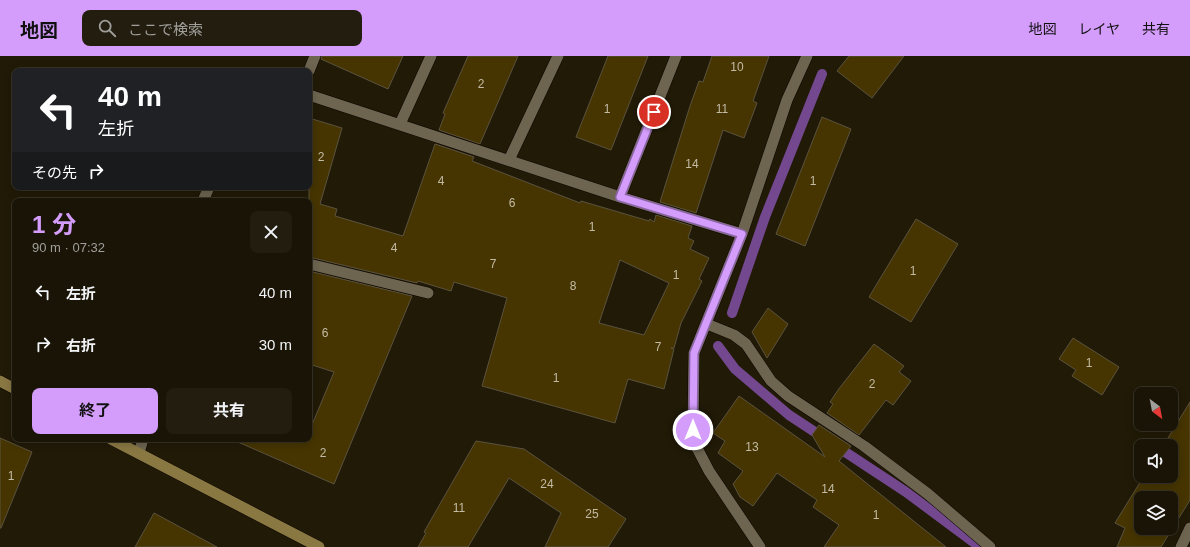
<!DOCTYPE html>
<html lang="ja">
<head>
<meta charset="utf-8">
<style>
	:root { --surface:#191405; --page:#221d0f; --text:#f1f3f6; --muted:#9f9e9a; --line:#373327; --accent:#d49cfb }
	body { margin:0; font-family:Helvetica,"Noto Sans JP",sans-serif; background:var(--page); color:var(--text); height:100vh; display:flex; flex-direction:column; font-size:15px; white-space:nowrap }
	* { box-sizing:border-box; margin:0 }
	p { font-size:13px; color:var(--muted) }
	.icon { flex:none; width:22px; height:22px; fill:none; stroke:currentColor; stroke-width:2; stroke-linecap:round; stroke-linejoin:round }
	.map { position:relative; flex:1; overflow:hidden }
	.details { position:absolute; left:12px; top:142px; width:300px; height:244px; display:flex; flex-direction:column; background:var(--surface); border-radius:8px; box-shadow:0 2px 10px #0003,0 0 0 1px var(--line) }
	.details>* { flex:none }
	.banner { position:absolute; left:12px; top:12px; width:300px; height:122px; border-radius:8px; box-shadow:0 2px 10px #0003,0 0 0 1px var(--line); background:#202124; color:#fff; overflow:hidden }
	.needle { width:26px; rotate:148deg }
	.controls { position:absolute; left:1134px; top:331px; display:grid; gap:8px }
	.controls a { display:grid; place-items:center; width:44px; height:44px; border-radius:8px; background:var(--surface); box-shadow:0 2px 10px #0003,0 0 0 1px var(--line); font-size:20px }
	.pin { position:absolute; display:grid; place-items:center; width:34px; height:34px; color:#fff; margin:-17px; border:2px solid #fff; border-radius:50%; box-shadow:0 1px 4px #0007 }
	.me { position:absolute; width:44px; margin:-22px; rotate:0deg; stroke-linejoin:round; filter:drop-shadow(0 0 3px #0008) }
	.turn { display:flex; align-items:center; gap:14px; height:84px; padding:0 20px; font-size:18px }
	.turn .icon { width:52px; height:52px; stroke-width:2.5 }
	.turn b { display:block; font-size:28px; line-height:34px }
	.then { display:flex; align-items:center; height:38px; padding:0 20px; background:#0003; gap:8px; font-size:15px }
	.round { display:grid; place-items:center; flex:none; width:42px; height:42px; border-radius:8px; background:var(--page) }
	.head { display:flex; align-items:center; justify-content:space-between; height:68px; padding:0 20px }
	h1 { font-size:24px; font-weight:700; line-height:30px; color:var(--accent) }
	.cta { display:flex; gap:8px; margin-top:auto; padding:8px 20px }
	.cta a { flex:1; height:46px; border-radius:8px; background:var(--accent); color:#111; font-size:16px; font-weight:700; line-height:46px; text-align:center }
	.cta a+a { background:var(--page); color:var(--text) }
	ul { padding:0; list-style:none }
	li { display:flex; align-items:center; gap:12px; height:52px; padding:0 20px }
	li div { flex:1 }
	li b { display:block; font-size:15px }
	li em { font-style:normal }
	header { display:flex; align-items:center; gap:24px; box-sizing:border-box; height:56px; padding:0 20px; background:var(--accent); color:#111 }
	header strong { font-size:19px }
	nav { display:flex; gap:22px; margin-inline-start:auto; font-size:14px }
	.search { width:280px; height:36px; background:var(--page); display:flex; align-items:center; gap:10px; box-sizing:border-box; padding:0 14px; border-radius:8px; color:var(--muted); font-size:15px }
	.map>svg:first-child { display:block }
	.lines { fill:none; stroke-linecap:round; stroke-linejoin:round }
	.stream { stroke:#73488f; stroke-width:10 }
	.building { fill:#463500; stroke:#5b533f; fill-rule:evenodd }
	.service-casing { stroke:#0b0500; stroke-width:12 }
	.minor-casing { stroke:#0b0500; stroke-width:12 }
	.secondary-casing { stroke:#0b0500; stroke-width:12 }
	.service { stroke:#6d6550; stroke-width:11 }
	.minor { stroke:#6d6550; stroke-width:11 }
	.secondary { stroke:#8a7843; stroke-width:11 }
	.route-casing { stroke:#8a65a3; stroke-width:10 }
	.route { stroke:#d49cfb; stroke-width:7 }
	.labels { text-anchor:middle; stroke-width:3; stroke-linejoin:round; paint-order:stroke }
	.number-label { font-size:12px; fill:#c3bba6 }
</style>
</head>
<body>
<header>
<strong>地図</strong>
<div class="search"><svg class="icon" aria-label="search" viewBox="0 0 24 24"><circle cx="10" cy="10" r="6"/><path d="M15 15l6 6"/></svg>ここで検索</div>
<nav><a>地図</a><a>レイヤ</a><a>共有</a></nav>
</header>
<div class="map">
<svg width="1190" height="491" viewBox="0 0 1190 491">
	<rect width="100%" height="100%" fill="#211a07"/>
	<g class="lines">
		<!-- stream -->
		<path class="stream" d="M732,257l33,-96 57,-143
			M718,290l17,23 54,46 117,77 74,55"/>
	</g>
	<!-- building -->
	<path class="building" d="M322,0h81l-15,33 -67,-30z
		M468,0h50l-38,88 -41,-14 6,-16 -2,-1z
		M608,0h40l-37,94 -35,-13z
		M712,0h57l-16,45 4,2 -13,35 -21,-8 -27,83 -36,-11 30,-96 9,-25 4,1z
		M849,0h55l-32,42 -35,-27z
		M822,61l29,12 -46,117 -29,-12z
		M309,62l33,10 -22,76 17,5 -2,7 68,20 32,-92 39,13 -2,4 108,42 1,-2 68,20 1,-2 4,3 2,-7 36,11 -4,12 6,3 -4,8 19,9 -10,21 3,2 -21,42 -7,25h-3l3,1 -10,40 -36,-10 -13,44 -133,-37 25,-88 -53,-16 -3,9 -33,-10 -1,2 -108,-26zM620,204l49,23 -25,52 -45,-12z
		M916,163l42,25 -47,78 -42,-25z
		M309,215l103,25 -78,188 -103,-45h78v-7l25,-60 -25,-8z
		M768,252l20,16 -21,34 -15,-26z
		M1073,282l46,29 -17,28 -30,-19 4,-6 -17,-11z
		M874,288l30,22 -5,6 12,9 -18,24 -7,-5 -27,35 -32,-22 6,-9 -3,-2 8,-12z
		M739,340l86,61 -13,-22 7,-10 32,21 -12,15 107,86h-122l15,-22 -26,-18 4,-7 -40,-27 -24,33 -13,-9 -7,-13 10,-13 -25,-18 7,-12 -12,-8z
		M1190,346v98l-29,47h-44l8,-19 -10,-5 29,-47h27v-30h-8zM1141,442h30v30h-30z
		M0,382l32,14 -31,76h-1z
		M476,385l48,8 102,70 -18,28h-63l16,-34 -52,-35 -41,69h-50l8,-14 -2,-1z
		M154,457l63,34h-82z"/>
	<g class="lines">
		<!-- service casing -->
		<g class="service-casing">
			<path id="service" d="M400,68l31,-68
				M509,104l49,-104
				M620,141l56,-141
				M707,268l27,11 12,9 25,37 17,15 76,50 64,48 62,53"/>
		</g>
		<!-- minor casing -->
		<g class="minor-casing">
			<path id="minor" d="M309,15l6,-15
				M309,39l311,102 122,37
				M203,145l6,-14
				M309,208l119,29
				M139,397l4,-14
				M760,491l-51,-76 -12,-23 -4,-18 1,-77 48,-119 45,-134 20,-44
				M1181,491l9,-19"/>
		</g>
		<!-- secondary casing -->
		<g class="secondary-casing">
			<path id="secondary" d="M0,325l15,8
				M111,383l208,108"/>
		</g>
		<!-- service -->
		<use href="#service" class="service"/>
		<!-- minor -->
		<use href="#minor" class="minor"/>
		<!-- secondary -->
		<use href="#secondary" class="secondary"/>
	</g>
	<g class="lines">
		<!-- route casing -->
		<g class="route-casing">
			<path id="route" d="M654,56l-34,85 122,37 -48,119 -1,77"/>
		</g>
		<!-- route -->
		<use href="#route" class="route"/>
	</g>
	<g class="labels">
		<!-- number labels -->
		<g class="number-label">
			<text x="737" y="15">10</text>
			<text x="481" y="32">2</text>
			<text x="607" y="57">1</text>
			<text x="722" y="57">11</text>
			<text x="321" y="105">2</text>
			<text x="692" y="112">14</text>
			<text x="441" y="129">4</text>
			<text x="813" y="129">1</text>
			<text x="512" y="151">6</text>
			<text x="592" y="175">1</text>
			<text x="394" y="196">4</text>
			<text x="493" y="212">7</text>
			<text x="913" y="219">1</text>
			<text x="676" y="223">1</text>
			<text x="573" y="234">8</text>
			<text x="325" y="281">6</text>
			<text x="658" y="295">7</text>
			<text x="1089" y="311">1</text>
			<text x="556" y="326">1</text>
			<text x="872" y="332">2</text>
			<text x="752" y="395">13</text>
			<text x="323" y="401">2</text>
			<text x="11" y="424">1</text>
			<text x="547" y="432">24</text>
			<text x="828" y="437">14</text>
			<text x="459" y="456">11</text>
			<text x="592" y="462">25</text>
			<text x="876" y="463">1</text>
		</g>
	</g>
</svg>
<div class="controls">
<a><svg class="needle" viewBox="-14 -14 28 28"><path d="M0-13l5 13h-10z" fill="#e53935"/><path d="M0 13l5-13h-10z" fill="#9f9e9a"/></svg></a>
<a><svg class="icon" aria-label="sound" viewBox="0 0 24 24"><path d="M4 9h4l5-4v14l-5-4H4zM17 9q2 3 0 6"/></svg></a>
<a><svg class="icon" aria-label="layers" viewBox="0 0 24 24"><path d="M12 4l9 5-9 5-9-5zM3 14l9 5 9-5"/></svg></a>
</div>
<div class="pin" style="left:654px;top:56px;background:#d93025"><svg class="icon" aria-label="arrive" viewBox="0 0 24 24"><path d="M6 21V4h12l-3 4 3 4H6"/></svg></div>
<svg class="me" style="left:693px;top:374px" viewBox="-20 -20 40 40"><circle r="17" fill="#d49cfb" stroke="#fff" stroke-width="3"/><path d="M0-11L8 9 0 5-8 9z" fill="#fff"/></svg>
<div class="banner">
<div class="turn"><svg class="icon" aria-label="left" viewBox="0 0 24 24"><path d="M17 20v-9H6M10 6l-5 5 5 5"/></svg><div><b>40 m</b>左折</div></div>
<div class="then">その先<svg class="icon" aria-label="right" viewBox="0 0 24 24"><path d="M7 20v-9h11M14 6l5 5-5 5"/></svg></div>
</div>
<section class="details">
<div class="head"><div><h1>1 分</h1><p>90 m · 07:32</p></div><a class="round"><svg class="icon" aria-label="close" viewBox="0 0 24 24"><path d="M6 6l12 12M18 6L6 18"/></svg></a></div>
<ul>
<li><svg class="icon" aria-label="left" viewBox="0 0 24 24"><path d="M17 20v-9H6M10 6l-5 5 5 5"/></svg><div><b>左折</b></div><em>40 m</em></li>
<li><svg class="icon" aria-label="right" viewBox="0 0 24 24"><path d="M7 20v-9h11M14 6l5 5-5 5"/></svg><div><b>右折</b></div><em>30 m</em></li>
</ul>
<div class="cta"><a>終了</a><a>共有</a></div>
</section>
</div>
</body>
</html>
